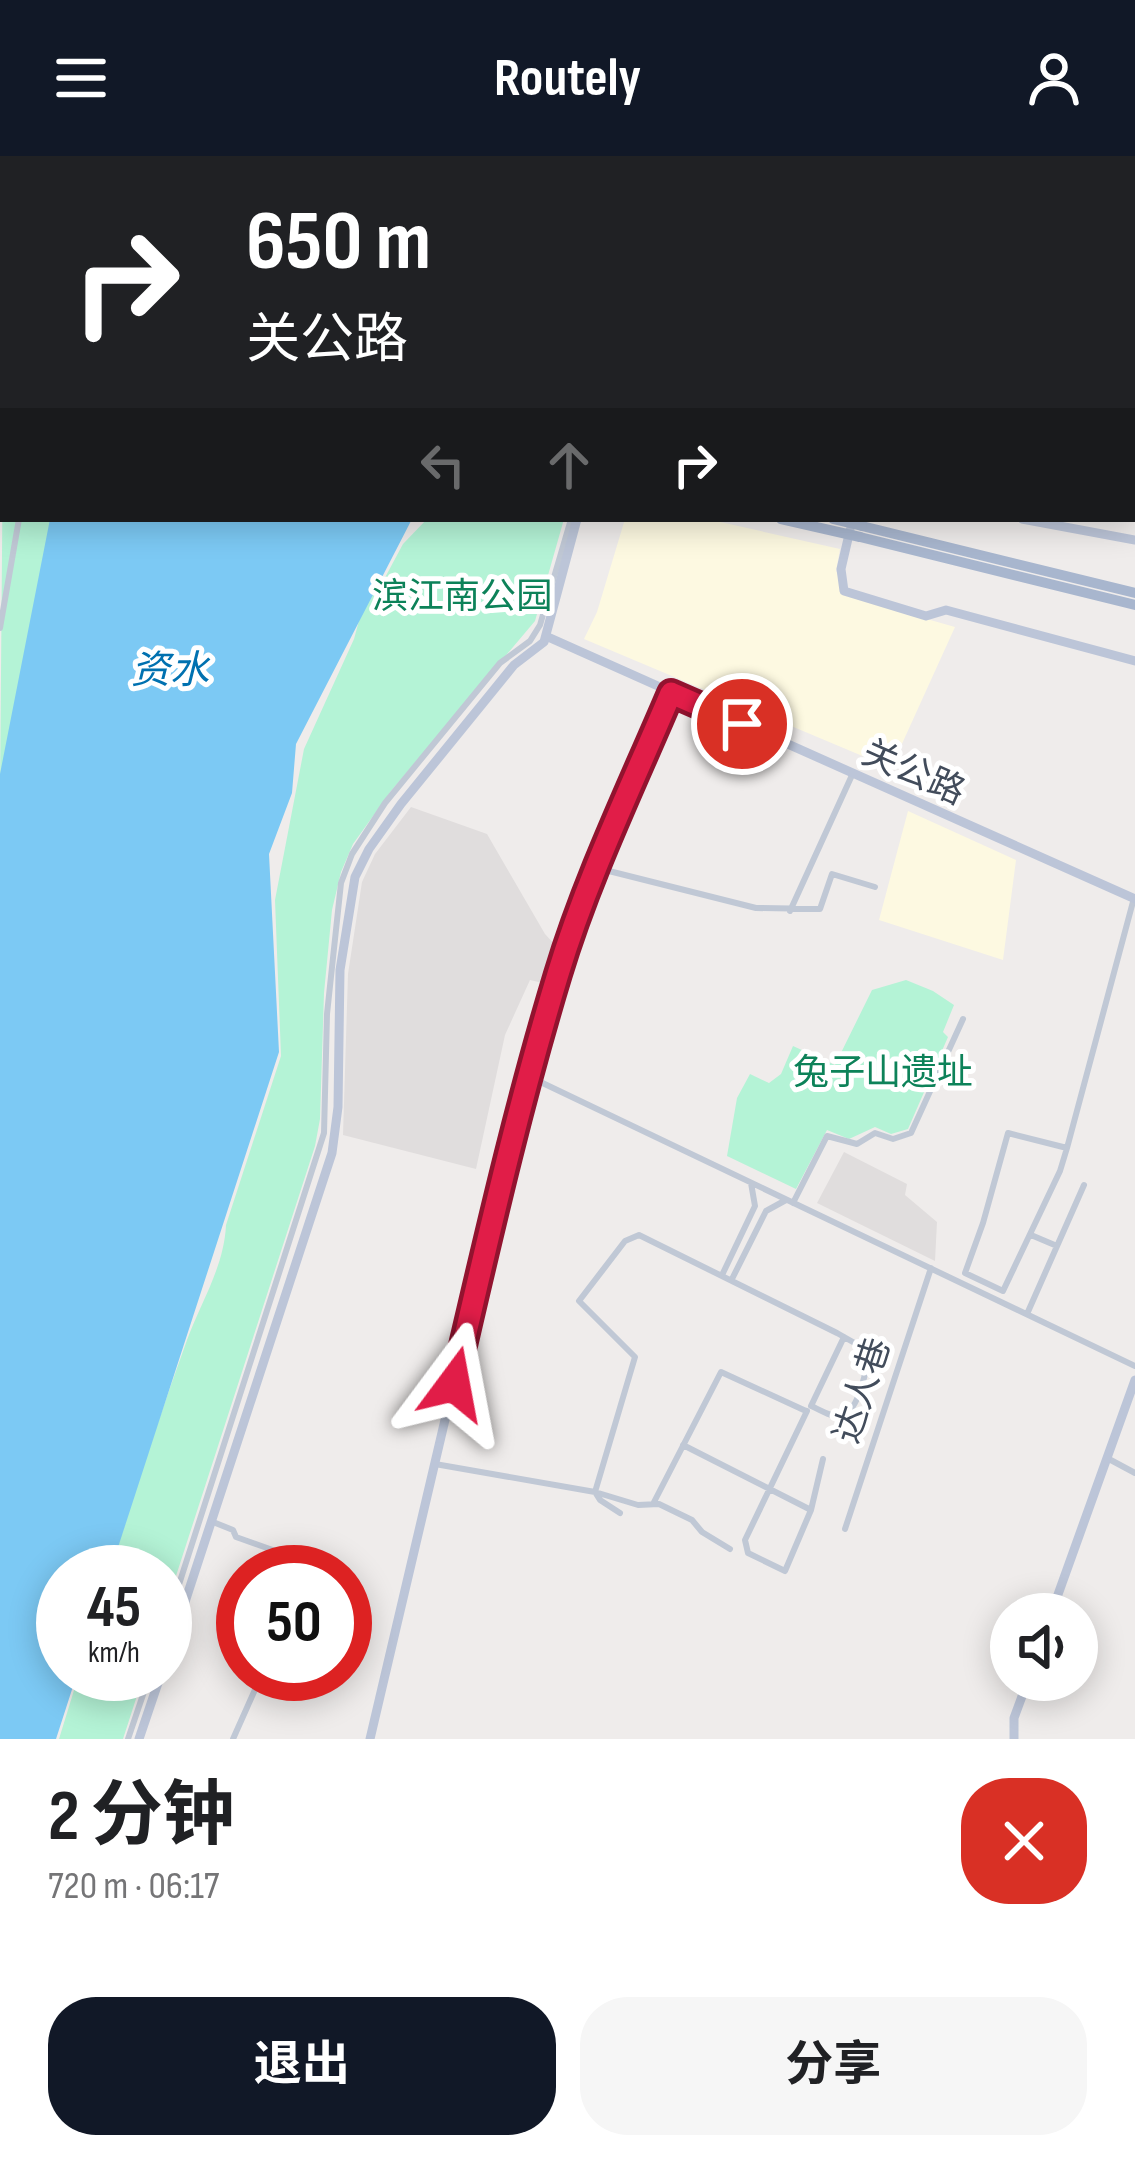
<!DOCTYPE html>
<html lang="zh">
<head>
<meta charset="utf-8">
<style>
	:root { --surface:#fff; --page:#f6f6f6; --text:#202124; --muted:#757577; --accent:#111827 }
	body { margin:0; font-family:"Sofia Sans Condensed","Noto Sans SC",sans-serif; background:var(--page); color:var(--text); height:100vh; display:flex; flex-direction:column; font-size:45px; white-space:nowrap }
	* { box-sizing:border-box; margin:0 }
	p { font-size:39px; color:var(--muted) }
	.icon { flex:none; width:66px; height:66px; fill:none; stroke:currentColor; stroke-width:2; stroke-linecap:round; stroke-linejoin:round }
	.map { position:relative; height:1583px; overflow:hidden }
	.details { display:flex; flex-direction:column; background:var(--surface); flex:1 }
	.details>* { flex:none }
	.banner { position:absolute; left:0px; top:0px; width:1137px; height:366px; box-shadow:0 6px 30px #0003; background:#202124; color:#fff; overflow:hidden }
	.tools { position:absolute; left:990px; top:1437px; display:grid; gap:24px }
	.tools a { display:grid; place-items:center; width:108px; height:108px; border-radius:50%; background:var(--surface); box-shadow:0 6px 30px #0003; font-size:60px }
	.speed { position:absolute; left:36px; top:1389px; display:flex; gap:24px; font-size:60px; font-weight:700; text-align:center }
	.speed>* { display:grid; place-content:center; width:156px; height:156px; border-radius:50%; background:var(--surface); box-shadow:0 6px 30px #0003; line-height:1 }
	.speed small { font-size:30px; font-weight:400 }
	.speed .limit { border:18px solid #d22; background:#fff; color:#111 }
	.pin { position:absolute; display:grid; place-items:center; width:102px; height:102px; color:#fff; margin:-51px; border:6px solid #fff; border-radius:50%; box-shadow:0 3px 12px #0007 }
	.me { position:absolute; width:132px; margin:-66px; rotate:13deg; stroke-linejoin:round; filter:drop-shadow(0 0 9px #0008) }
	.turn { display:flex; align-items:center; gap:42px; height:252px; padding:0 48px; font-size:54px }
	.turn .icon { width:156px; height:156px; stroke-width:2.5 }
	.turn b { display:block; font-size:84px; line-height:102px }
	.lanes { display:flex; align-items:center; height:114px; padding:0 48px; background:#0003; justify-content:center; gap:60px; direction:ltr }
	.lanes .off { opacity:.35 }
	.round { display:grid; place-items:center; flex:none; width:126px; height:126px; border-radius:48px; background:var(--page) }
	.headline { display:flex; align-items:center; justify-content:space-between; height:204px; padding:0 48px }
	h1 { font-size:72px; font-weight:700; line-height:90px }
	.primary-button { display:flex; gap:24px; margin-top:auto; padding:24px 48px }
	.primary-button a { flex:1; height:138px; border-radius:48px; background:var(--accent); color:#fff; font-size:48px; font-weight:700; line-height:138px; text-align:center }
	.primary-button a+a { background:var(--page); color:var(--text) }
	header { display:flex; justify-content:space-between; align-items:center; height:156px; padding:0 48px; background:var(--accent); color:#fff; font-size:54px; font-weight:700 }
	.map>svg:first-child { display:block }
	.commercial { fill:#fdf9e1 }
	.education { fill:#e0dddd }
	.green { fill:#b4f3d6 }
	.water { fill:#7cc9f4 }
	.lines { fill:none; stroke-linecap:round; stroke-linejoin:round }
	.street { stroke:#c0c8d5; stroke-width:6 }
	.secondary { stroke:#bcc5d8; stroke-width:9 }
	.primary { stroke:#a8b6ce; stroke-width:10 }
	.primary-bridge { stroke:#a8b6ce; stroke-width:10 }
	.route-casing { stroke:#92132f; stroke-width:30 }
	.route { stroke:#e11d48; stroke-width:21 }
	.labels { text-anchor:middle; stroke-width:10; stroke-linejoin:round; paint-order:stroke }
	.park-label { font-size:36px; fill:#0d8259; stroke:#fff }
	.street-label { font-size:36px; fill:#424c5b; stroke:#fff }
	.water-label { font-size:39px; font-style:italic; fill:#0071b0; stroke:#fff }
</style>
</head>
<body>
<header><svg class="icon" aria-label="menu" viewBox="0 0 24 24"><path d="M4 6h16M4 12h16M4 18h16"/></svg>Routely<svg class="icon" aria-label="person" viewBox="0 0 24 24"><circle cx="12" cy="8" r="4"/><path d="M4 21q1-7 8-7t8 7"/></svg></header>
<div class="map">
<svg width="1135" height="1583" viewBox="0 0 1135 1583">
	<rect width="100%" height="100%" fill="#efeceb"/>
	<!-- commercial -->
	<path class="commercial" d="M625,363h82l133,30 -4,22 14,26 105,30 -64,141 -307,-129 13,-27z
		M908,655l108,49 -13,100 -124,-40z"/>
	<!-- education -->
	<path class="education" d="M411,651l76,27 58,100 12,13 -10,37 -17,-4 -25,55 -29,134 -133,-34 5,-161 14,-92 13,-28z
		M844,996l63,32 -2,11 32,27 -2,39 -118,-58z"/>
	<!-- green -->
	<path class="green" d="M3,276v87h49l-52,276z
		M427,363h137l-29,102 -144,170 -38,53 -12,28 -9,38 -8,83 -4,126 -5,27 -150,464v-38h-55c24,-78 49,-155 77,-232 14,-38 37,-73 39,-115l55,-169 -6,-156 29,-151 50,-110 9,-33 18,-21 22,-41z
		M906,824l27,11 21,14 -11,27 5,5 -40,92 -17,5 -16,-7 -26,12 -22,-9 -31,59 -69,-33 10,-58 13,-24 19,9 12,-9 12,-28 42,19 37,-75z
		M79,1518h65l-21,65h-64z"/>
	<!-- water -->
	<path class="water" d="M123,0h464l-464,3z
		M50,363h362l-116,225 -4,49 -23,61 10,198 -169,520h-47v102h14l-21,65h-56v-965z"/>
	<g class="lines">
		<!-- street -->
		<path class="street" d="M812,0l6,3
			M24,3l1,-3
			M72,3l1,-3
			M694,3l2,-3
			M922,3l1,-3
			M0,52l3,1
			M1134,297h1
			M1134,326l1,1
			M0,472l19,-109
			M597,712l159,40 64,1 12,-35 43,13
			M790,755l63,-138
			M530,921l605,289
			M1008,977l59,15 -7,23 -57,120 -38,-18 18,-50z
			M1067,992l67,-250
			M793,1047l34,-67 30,8 18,-11 18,6 18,-6 52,-114
			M1031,1079l26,11
			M723,1117l32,-67 -4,-23
			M732,1123l34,-68 20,-11
			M1027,1158l57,-129
			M807,1255l-62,129 3,13 37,18 26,-61
			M683,1289l128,65 12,-51
			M1107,1302l28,15
			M435,1308l160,28 43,13 21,-1 33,16 10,12 28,17
			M653,1348l68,-132 85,39
			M620,1357l-20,-13 -5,-8 40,-135 -56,-56 46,-60 14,-6 198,98 30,17c2,15 -8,62 -26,66 -9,2 -22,-7 -30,-10l33,-69
			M213,1366l20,8 3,7 48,17 -6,18
			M845,1373l86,-261
			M165,1472l159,-495 3,-119 14,-131 11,-29 33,-51 115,-140 30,-22 10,-16 31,-106
			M128,1583l22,-65
			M233,1583l29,-65"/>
		<!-- secondary -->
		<path class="secondary" d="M38,3v-3
			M673,3l1,-3
			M0,147l3,-10
			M1022,363l113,21
			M850,374l-9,39 3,22 82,25 20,-6 189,51
			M548,481l587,262
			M1051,1458l84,-234
			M165,1507l167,-510 6,-46 2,-137 15,-93 14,-28 32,-45 113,-139 30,-23 33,-123
			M139,1583l22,-65
			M370,1583l133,-566 56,-202 36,-99 76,-179
			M1014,1583v-21l14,-38"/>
		<!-- primary -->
		<path class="primary" d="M0,179l3,1
			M0,191l3,1
			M862,370l273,67
			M860,381l275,68"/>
		<!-- primary-bridge -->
		<path class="primary-bridge" d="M781,363l79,18
			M833,363l29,7"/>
	</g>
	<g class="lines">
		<!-- route casing -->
		<g class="route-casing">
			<path id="route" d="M454,1228c32,-137 63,-275 104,-410 29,-96 74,-189 113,-281l71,31"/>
		</g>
		<!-- route -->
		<use href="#route" class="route"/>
	</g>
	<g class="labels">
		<!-- park labels -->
		<g class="park-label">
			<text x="462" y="452">滨江南公园</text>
			<text x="883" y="928">兔子山遗址</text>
		</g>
		<!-- street labels -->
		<g class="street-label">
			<text transform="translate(914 615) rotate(24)" y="13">关公路</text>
			<text transform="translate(861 1234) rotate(-72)" y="13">达人巷</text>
		</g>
		<!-- water labels -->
		<g class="water-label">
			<text x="170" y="527">资水</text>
		</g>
	</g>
</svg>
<div class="tools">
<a><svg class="icon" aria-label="sound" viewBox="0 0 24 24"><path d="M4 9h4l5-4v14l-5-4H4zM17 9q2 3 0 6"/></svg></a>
</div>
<div class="speed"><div>45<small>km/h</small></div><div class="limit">50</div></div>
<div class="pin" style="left:742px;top:568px;background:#d93025"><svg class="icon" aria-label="arrive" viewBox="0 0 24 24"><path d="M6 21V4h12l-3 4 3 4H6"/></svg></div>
<svg class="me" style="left:454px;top:1228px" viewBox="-20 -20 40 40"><path d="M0-17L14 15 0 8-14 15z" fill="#e11d48" stroke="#fff" stroke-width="4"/></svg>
<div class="banner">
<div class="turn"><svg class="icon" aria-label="right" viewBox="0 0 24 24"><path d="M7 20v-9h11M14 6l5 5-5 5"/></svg><div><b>650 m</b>关公路</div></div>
<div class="lanes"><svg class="icon off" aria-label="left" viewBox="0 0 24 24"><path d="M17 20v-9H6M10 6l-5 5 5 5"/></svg><svg class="icon off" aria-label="ahead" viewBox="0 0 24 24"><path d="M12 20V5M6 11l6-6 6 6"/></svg><svg class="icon" aria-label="right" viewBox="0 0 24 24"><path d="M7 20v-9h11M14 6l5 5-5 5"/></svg></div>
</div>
</div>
<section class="details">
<div class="headline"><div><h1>2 分钟</h1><p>720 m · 06:17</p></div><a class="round" style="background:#d93025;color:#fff"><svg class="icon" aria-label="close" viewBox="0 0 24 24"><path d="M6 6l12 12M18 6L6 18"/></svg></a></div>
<div class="primary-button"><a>退出</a><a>分享</a></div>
</section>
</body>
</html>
